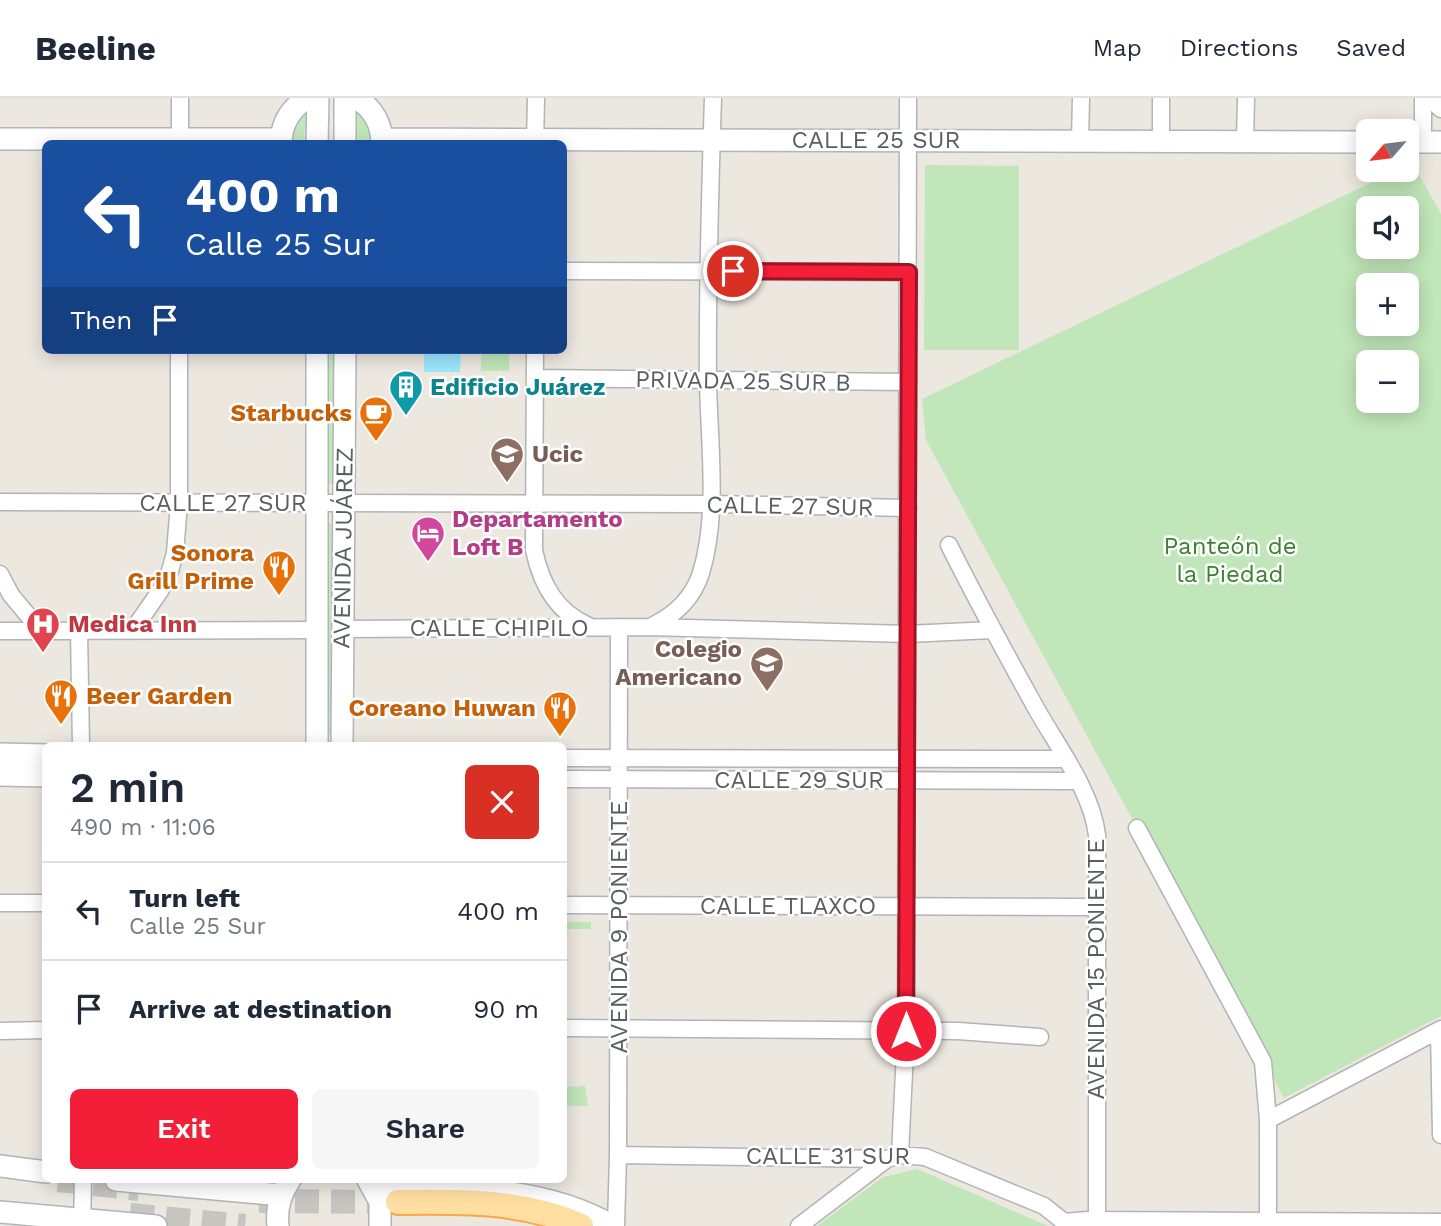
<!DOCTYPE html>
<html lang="en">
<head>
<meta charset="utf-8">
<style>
	:root { --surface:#fff; --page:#f6f6f7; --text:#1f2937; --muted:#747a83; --line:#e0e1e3; --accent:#f31e37 }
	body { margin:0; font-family:"Work Sans",sans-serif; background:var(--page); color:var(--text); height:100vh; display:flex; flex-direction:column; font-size:26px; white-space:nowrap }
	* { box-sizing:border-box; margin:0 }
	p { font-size:23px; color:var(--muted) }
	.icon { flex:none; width:38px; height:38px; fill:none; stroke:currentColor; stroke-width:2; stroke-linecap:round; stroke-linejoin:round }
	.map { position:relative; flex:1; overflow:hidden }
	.sheet { position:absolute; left:42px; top:644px; width:525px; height:441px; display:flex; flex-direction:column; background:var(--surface); border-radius:10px; box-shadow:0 4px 18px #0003 }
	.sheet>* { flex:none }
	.guide { position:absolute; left:42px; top:42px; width:525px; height:214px; border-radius:10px; box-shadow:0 4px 18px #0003; background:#1a4fa0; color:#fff; overflow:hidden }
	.needle { width:46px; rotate:242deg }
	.buttons { position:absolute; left:1356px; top:21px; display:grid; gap:14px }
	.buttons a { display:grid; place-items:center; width:63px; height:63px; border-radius:10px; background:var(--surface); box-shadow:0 4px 18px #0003; font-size:35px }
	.pin { position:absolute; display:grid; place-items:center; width:60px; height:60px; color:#fff; margin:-30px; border:4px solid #fff; border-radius:50%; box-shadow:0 2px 7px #0007 }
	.me { position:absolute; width:77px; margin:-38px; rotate:0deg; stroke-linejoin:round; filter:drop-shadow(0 0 5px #0008) }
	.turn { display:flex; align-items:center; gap:24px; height:147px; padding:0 28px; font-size:32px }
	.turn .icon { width:91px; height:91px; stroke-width:2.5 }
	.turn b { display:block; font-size:49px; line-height:60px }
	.then { display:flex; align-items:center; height:66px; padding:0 28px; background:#0003; gap:14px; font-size:26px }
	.round { display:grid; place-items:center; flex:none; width:74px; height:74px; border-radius:10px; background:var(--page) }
	.head { display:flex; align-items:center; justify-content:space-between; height:119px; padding:0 28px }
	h1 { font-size:42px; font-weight:600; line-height:52px }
	.cta { display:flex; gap:14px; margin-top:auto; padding:14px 28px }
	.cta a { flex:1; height:80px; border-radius:10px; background:var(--accent); color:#fff; font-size:28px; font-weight:600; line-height:80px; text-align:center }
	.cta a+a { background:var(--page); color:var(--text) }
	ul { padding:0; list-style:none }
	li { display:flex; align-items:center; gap:21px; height:98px; padding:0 28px; border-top:2px solid var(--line) }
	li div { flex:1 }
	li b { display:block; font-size:26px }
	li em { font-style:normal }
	header { display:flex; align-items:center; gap:42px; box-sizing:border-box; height:98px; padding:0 35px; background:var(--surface); border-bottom:2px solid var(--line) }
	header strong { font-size:33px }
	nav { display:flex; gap:38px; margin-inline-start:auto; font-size:24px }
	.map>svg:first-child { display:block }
	.green { fill:#c1e6b9; fill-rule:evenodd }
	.water { fill:#9ce7ff }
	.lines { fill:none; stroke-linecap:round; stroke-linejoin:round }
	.primary-tunnel { stroke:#c7c5c0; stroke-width:24; stroke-dasharray:24 12; stroke-linecap:butt }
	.street-casing { stroke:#b0b4b8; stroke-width:19 }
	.secondary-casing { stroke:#afb5b8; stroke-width:24 }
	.primary-casing { stroke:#faa64a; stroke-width:28 }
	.street { stroke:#fff; stroke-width:16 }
	.secondary { stroke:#fff; stroke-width:21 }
	.primary { stroke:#ffdea1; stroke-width:24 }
	.route-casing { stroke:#9e1424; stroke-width:18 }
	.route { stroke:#f31e37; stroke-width:12 }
	.labels { text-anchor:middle; stroke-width:5; stroke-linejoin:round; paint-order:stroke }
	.street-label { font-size:24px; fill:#585e61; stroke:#fff }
	.culture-label { font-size:24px; font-weight:bold; fill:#0d838f; stroke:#fff; text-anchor:start }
	.food-label { font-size:24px; font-weight:bold; fill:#c56008; stroke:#fff; text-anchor:end }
	.education-label { font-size:24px; font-weight:bold; fill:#785e54; stroke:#fff; text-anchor:start }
	.hotel-label { font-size:24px; font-weight:bold; fill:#b23c85; stroke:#fff; text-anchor:start }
	.park-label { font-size:24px; fill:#3b822e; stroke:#fff }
	.health-label { font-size:24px; font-weight:bold; fill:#be3a42; stroke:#fff; text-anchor:start }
</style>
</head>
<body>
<header>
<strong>Beeline</strong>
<nav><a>Map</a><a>Directions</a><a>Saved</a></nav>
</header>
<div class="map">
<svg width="1441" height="1128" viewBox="0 0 1441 1128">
	<rect width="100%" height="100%" fill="#ece7df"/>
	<!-- green -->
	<path class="green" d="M361,10l10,27v8h-14l1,-9 -8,-22z
		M299,11l13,2 -8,22 1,10h-14l-1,-9z
		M1412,64l29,52v802l-157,82 -358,-658 -4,-41 475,-229h10v-5zM1368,110h39v39h-39zM1368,187h39v39h-39zM1368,264h39v39h-39z
		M925,67l94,1v184h-95z
		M327,252h9l-1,133 -3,1 -5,-2z
		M481,252h28v21h-28z
		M327,424l6,3 -1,209 -6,-1z
		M564,824h27v7h-24v15h-3z
		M585,988l3,20h-24v-19z
		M917,1071l131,57h-231l66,-49z"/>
	<!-- water -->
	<path class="water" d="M424,252h37l-1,22h-36z"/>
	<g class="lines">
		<!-- primary-tunnel -->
		<path class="primary-tunnel" d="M58,1082l81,9
			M259,1103l139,1
			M130,1117l115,11"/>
		<!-- street casing -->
		<g class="street-casing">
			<path id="street" d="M180,0v46
				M1429,0l12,11
				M1080,43l1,-43
				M1161,43v-43
				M1245,43l1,-43
				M1423,44v-44
				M535,46l1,-46
				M564,173l345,1
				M535,252l-1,200c7,34 22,62 55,76
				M535,280l373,4
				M0,404l710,2 198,4
				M949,447c28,56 58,111 88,165 21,37 55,82 60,125v385
				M0,476l11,21 30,36
				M652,528c23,-11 41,-28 49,-53 18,-59 8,-131 7,-192 -1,-94 2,-189 5,-283
				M342,531l307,-2 258,7 85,-4
				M133,532l27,-39 10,-20 5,-18 4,-50v-153
				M0,533l317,-1
				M79,533l2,115
				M564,660l501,1
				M564,681l513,2
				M1137,730l126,234 5,58v106
				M0,805h46
				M564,807l532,2
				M564,930l394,3 82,6
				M1439,932l2,105
				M0,933l46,-1
				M1268,1022l173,-91
				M618,1057l269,4 13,-4 25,2 119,49 20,16 24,-2 353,2
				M900,1057l6,-124 2,-933
				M82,1128l1,-46
				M616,1128l2,-71 1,-528
				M799,1128l88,-67"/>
		</g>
		<!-- secondary casing -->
		<g class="secondary-casing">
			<path id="secondary" d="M356,0c17,10 26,26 26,46
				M0,41h280
				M383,41l985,3
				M1407,44h34
				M281,46c0,-20 9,-35 26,-46
				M317,46l1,-46
				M345,46v-46
				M317,648v-396
				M342,648l3,-396
				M0,656l46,1
				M0,677l46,1
				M0,1068l46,6
				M116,1082l165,15
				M368,1082l12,22v24
				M373,1088c82,2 167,-2 240,40
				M0,1114l156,14
				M278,1128c-2,-18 2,-32 12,-46"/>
		</g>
		<!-- primary casing -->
		<g class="primary-casing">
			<path id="primary" d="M398,1104c62,-1 126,-2 183,24"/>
		</g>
		<!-- street -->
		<use href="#street" class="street"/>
		<!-- secondary -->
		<use href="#secondary" class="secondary"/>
		<!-- primary -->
		<use href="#primary" class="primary"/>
	</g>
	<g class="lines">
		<!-- route casing -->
		<g class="route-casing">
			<path id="route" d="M733,173l176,1 -3,759"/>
		</g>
		<!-- route -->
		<use href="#route" class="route"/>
	</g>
	<!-- icons -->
	<defs>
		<g id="building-pin" transform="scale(1.75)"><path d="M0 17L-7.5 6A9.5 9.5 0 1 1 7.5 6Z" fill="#0f9aa8" stroke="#fff"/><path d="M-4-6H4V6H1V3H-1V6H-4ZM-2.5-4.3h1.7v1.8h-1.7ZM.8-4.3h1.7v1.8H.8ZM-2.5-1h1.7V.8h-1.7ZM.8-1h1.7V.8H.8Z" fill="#fff"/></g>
		<g id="cafe-pin" transform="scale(1.75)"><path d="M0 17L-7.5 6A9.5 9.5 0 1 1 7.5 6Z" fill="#e8710a" stroke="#fff"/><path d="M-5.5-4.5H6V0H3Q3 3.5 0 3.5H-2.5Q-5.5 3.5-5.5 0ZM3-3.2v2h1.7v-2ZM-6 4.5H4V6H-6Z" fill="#fff"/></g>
		<g id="school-pin" transform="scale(1.75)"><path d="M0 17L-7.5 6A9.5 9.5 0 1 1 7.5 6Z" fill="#8d6e63" stroke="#fff"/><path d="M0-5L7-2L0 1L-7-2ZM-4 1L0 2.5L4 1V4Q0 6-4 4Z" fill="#fff"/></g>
		<g id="hotel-pin" transform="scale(1.75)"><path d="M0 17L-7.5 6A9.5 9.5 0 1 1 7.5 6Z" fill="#d1479c" stroke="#fff"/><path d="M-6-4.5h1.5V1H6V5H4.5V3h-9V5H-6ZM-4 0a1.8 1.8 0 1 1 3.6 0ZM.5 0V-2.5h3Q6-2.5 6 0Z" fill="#fff"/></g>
		<g id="restaurant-pin" transform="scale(1.75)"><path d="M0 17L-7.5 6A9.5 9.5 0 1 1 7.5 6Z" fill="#e8710a" stroke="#fff"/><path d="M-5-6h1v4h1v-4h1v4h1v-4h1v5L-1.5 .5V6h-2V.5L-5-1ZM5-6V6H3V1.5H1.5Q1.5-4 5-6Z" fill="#fff"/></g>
		<g id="hospital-pin" transform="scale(1.75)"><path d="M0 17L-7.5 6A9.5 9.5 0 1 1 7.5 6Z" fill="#e0444e" stroke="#fff"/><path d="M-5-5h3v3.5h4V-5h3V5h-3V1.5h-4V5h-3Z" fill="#fff"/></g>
	</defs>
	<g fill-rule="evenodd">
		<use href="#building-pin" x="406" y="289"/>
		<use href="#cafe-pin" x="376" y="315"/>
		<use href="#school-pin" x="507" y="356"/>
		<use href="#hotel-pin" x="428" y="435"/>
		<use href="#restaurant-pin" x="279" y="469"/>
		<use href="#hospital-pin" x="43" y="526"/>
		<use href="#school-pin" x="767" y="565"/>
		<use href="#restaurant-pin" x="61" y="598"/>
		<use href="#restaurant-pin" x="560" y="610"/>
	</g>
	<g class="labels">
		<!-- street labels -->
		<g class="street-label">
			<text x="876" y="50">CALLE 25 SUR</text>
			<text transform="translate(743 283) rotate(1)" y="8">PRIVADA 25 SUR B</text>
			<text x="223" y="413">CALLE 27 SUR</text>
			<text transform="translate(790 408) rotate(1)" y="8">CALLE 27 SUR</text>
			<text transform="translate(343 450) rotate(-89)" y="8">AVENIDA JUÁREZ</text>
			<text x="499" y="538">CALLE CHIPILO</text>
			<text x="799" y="690">CALLE 29 SUR</text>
			<text x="788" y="816">CALLE TLAXCO</text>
			<text transform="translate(619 829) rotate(-90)" y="8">AVENIDA 9 PONIENTE</text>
			<text transform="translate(1096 871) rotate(-90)" y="8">AVENIDA 15 PONIENTE</text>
			<text x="828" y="1066">CALLE 31 SUR</text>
		</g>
		<!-- culture labels -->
		<g class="culture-label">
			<text x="430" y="297">Edificio Juárez</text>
		</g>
		<!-- food labels -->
		<g class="food-label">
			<text x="352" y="323">Starbucks</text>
			<text x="254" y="463">Sonora<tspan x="254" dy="28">Grill Prime</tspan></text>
			<text x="86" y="606" text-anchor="start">Beer Garden</text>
			<text x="536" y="618">Coreano Huwan</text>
		</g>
		<!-- education labels -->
		<g class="education-label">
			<text x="532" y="364">Ucic</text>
			<text x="742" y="559" text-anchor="end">Colegio<tspan x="742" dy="28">Americano</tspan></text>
		</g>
		<!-- hotel labels -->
		<g class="hotel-label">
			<text x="452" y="429">Departamento<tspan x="452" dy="28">Loft B</tspan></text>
		</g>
		<!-- park labels -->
		<g class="park-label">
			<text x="1230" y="456">Panteón de<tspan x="1230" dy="28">la Piedad</tspan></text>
		</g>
		<!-- health labels -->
		<g class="health-label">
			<text x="68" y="534">Medica Inn</text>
		</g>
	</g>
</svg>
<div class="buttons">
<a><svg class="needle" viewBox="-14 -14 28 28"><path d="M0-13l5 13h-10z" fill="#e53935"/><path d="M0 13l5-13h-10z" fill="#747a83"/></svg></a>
<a><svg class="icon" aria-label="sound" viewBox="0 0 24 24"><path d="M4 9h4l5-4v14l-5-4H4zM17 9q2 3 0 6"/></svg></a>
<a>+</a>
<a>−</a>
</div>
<div class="pin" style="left:733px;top:173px;background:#d93025"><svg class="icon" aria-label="arrive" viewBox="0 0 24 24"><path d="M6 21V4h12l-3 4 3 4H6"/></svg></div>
<svg class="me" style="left:906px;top:933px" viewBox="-20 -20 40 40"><circle r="17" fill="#f31e37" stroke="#fff" stroke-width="3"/><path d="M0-11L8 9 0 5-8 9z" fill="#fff"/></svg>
<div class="guide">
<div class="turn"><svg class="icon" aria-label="left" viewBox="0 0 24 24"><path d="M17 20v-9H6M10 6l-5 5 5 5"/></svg><div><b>400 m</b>Calle 25 Sur</div></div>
<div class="then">Then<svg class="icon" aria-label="arrive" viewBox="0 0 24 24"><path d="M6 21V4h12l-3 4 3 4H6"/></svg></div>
</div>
<section class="sheet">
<div class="head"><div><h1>2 min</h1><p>490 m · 11:06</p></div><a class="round" style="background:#d93025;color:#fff"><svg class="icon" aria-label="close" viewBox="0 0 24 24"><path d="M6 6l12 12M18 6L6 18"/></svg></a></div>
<ul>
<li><svg class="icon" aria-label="left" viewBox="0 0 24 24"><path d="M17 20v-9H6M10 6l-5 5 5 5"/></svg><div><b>Turn left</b><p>Calle 25 Sur</p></div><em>400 m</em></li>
<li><svg class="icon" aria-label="arrive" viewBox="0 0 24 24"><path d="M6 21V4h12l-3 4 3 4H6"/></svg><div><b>Arrive at destination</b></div><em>90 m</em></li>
</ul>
<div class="cta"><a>Exit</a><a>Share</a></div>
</section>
</div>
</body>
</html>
